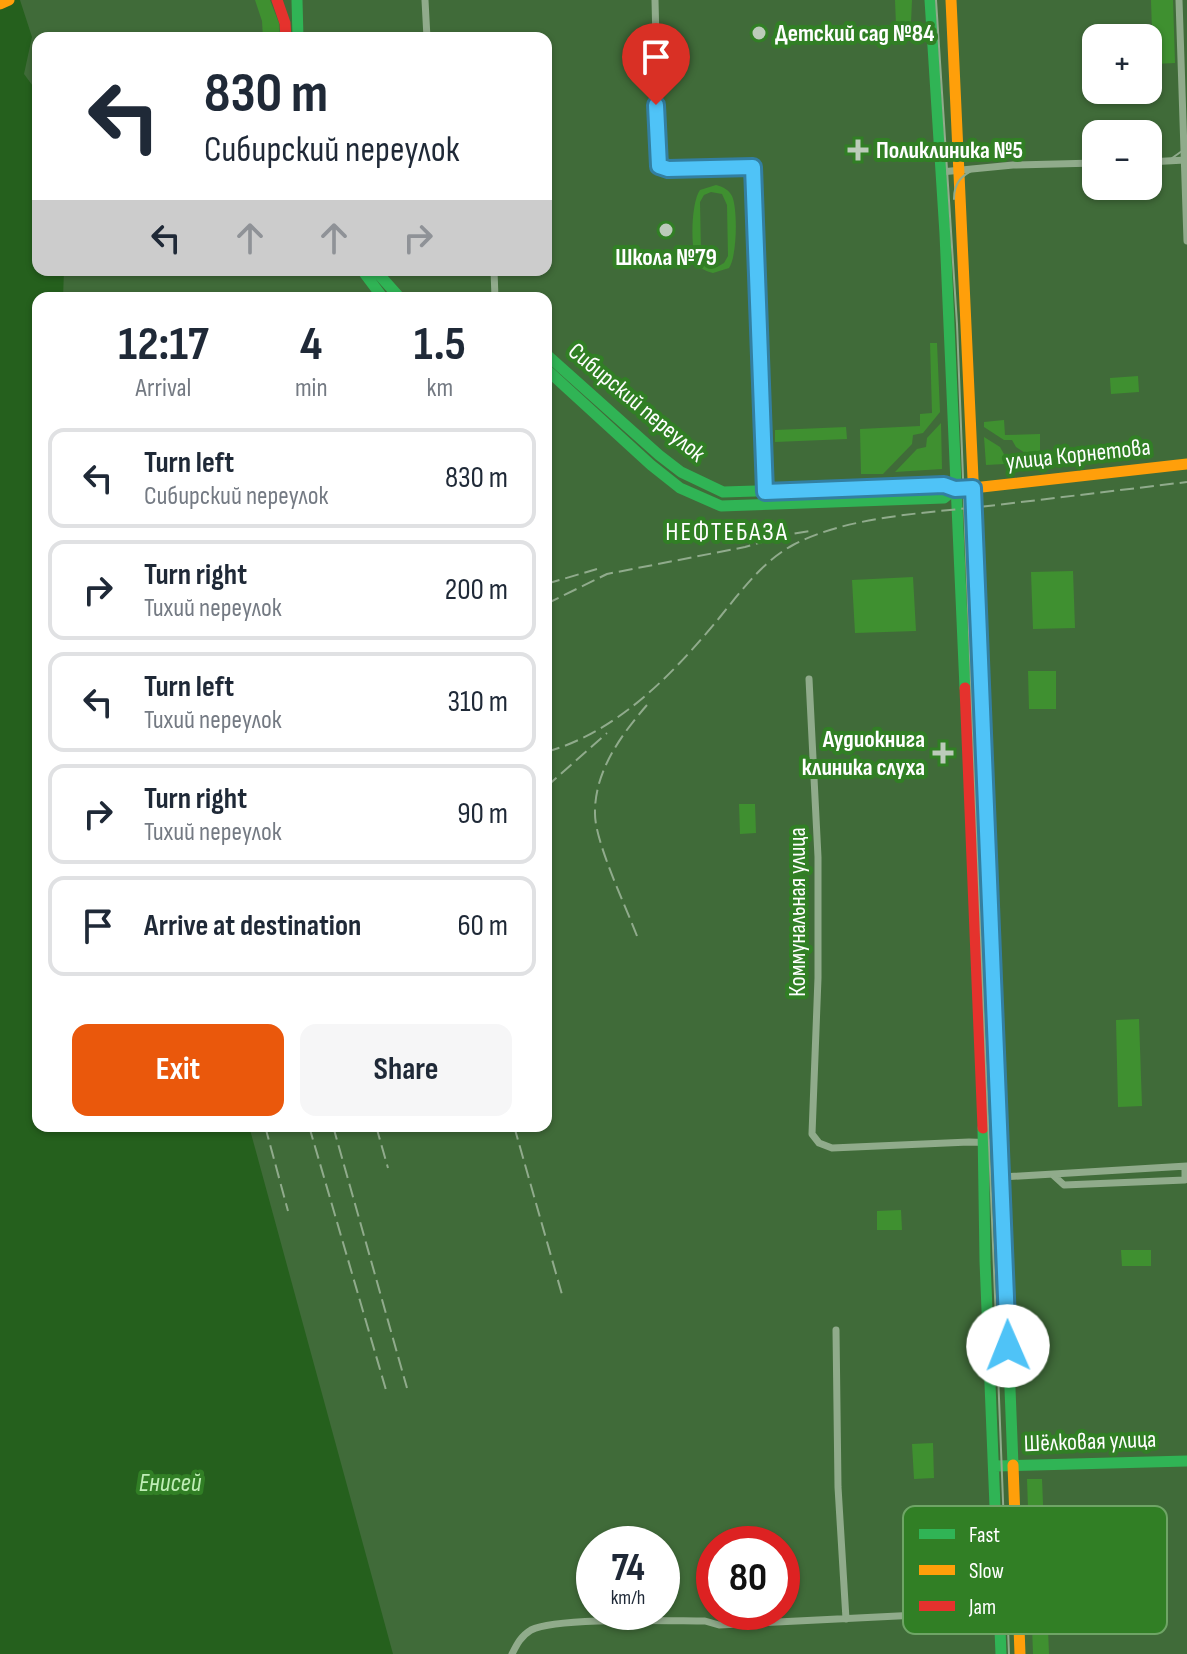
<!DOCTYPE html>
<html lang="en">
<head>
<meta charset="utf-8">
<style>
	:root { --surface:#fff; --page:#f6f6f7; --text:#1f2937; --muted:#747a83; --line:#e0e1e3; --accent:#ea580c }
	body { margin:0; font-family:"Sofia Sans Condensed",sans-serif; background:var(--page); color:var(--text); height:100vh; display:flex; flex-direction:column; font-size:30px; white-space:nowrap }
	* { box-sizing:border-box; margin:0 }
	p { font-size:26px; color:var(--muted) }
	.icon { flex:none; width:44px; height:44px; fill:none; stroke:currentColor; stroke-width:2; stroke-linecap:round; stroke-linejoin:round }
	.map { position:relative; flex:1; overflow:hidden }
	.details { position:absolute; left:32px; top:292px; width:520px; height:840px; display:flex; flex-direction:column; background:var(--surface); border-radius:16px; box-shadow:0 2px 6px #0004 }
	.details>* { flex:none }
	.hud { position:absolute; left:32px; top:32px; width:520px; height:244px; border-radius:16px; box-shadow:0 2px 6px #0004; background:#fff; color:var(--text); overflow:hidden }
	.fabs { position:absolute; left:1082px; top:24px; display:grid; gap:16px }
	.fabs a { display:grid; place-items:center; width:80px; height:80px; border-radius:16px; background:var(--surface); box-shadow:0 2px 6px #0004; font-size:40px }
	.speed { position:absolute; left:576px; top:1526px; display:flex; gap:16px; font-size:40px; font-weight:700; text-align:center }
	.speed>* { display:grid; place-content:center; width:104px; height:104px; border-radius:50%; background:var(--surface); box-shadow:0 2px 6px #0004; line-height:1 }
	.speed small { font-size:20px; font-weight:400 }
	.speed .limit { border:12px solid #d22; background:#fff; color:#111 }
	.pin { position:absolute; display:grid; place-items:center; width:68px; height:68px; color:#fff; margin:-82px -34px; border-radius:50% 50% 50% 0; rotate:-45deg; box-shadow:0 0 8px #0007 }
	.pin .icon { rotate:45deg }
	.me { position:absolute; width:88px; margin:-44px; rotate:359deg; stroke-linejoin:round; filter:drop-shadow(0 0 6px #0008) }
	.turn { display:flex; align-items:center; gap:28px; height:168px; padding:0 40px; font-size:36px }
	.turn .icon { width:104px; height:104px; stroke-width:2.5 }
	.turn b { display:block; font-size:56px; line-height:68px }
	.lanes { display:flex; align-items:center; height:76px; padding:0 40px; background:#0003; justify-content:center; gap:40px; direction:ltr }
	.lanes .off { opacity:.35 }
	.eta { display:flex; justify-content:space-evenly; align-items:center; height:136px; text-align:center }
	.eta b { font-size:48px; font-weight:700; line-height:56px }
	.cta { display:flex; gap:16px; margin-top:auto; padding:16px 40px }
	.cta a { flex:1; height:92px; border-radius:16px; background:var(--accent); color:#fff; font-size:32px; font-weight:700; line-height:92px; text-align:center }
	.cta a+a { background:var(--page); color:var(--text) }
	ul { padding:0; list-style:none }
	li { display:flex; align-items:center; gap:24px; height:100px; margin:0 16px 12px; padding:0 24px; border:4px solid var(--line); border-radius:16px }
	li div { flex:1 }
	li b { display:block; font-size:30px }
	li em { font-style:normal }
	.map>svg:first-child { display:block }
	.green { fill:#3f9030; fill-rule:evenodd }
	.water { fill:#25601d }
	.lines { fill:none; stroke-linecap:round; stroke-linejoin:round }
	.street { stroke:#90ab8b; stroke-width:7 }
	.fast { stroke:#30b455; stroke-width:11 }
	.slow { stroke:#ff9f0a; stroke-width:11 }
	.jam { stroke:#e5322d; stroke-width:11 }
	.tram { stroke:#90ab8c; stroke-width:2 }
	.rail { stroke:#90ab8c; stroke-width:2; stroke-dasharray:14 6; stroke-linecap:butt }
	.route-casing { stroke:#337fa1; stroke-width:20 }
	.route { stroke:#4fc3f7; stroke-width:14 }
	.poi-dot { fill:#bccbba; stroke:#317f25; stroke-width:3 }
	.labels { text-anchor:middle; stroke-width:8; stroke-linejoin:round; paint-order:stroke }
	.poi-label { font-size:24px; font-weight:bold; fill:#fff; stroke:#317f25; text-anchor:start }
	.street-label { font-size:24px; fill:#fff; stroke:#317f25 }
	.neighbourhood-label { font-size:26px; letter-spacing:2px; fill:#fff; stroke:#317f25 }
	.water-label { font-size:26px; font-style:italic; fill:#bfeeb6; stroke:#317f25 }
	.key { fill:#317f25; stroke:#6fa566; stroke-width:2 }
	.key-label { font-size:22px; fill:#fff }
</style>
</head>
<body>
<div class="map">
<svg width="1187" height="1654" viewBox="0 0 1187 1654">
	<rect width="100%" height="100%" fill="#406b39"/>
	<!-- green -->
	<path class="green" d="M255,0h15l9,23 1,15h-17l-1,-17z
		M895,0h17l-1,23 -15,2z
		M1151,0h22l2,63 -22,1z
		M716,185c7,2 12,4 16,11 6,13 5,61 -3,72l-16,5c-7,-2 -13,-4 -16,-11 -7,-12 -6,-60 3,-72zM711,192l11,2 5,11 1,51 -4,7 -7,4 -11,-3 -5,-10 -1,-52 4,-7z
		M930,343h7l3,69 -17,21 -10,2 -1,9 -29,30h-22l-1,-45 60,-3v-12l12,-1z
		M1138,376l1,16 -28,2 -1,-16z
		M1004,420l1,15 35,-1v29l-24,-16 -4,-7h-8l-20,-13v-5z
		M941,423l1,46 -47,3 22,-23 9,-2 1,-9z
		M846,427l1,12 -72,3v-12z
		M984,437l16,10 5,9 7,-1 12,8 -38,2z
		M1073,571l2,57 -42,1 -2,-57z
		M913,577l3,54 -61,2 -3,-53z
		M1028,671h28v38h-27z
		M739,804h16l1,29 -16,1z
		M1139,1019l3,87 -24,1 -2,-87z
		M901,1210l1,20h-25v-19z
		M1151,1250v16h-29l-1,-16z
		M933,1443l1,35 -20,1 -2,-35z
		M1027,1479h15l7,175h-16z"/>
	<!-- water -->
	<path class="water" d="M0,0h20l12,37 -8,37 14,19v42l-4,11 4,124h26l-1,28h-25v828h211l144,528h-393z"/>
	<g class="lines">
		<!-- street -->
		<path class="street" d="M425,0l2,38
			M655,0l4,166 9,3 85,-2 12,327
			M1179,0l8,241
			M1148,162l37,-2
			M941,172l72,-7 83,-2
			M494,270l1,28
			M809,679l9,178v121l-6,156 7,9 13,5 137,-6 32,1
			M1053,1175l11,10 121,-5v-13
			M1002,1177l185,-11
			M836,1330l2,157 8,132
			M512,1654c5,-10 9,-18 19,-24 26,-13 139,-9 174,-9l14,4 279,-14"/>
		<!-- fast -->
		<path class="fast" d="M297,0l1,38
			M930,0l15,234 20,454
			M362,270l21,28
			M375,270l25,28
			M546,354l113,101 22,17 42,20 221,-7 11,4 18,-1
			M546,369l105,96 29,23 41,18 223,-8 11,-9
			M982,674l31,791
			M983,1128l2,133 16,393
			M994,1466l193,-5"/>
		<!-- slow -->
		<path class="slow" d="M951,0l31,674
			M0,4l9,-4
			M973,488l214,-24
			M1013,1465l7,189"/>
		<!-- jam -->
		<path class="jam" d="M277,0l8,23 1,15
			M965,688l18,440"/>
		<!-- tram -->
		<path class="tram" d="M936,0l21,324 52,1330
			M1168,161l14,-10 3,-7
			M954,199c0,-17 8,-24 23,-31"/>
		<!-- rail -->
		<path class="rail" d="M546,584l51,-15
			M546,604l61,-30 138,-27 41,-12 24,-4
			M546,752c72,-20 128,-79 174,-135 22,-27 42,-55 73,-72 54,-29 135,-32 195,-39 67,-8 133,-16 199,-24
			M546,787l61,-54
			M637,936c-11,-29 -42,-94 -42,-122 -1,-42 26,-79 52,-109
			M265,1126l23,85
			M309,1126l77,264
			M333,1126l74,262
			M376,1126l12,42
			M514,1126l49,172
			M535,1126l1,5"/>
	</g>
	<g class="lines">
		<!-- route casing -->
		<g class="route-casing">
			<path id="route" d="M656,105l3,61 9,3 85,-2 12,325 179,-7 11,4 18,-1 35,858"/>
		</g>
		<!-- route -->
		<use href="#route" class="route"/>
	</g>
	<!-- markers -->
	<g class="poi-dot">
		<circle cx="759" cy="33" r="8"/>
		<path d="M854 138h8v8h8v8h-8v8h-8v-8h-8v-8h8z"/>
		<circle cx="666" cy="230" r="8"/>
		<path d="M939 741h8v8h8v8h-8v8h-8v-8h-8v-8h8z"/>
	</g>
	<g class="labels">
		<!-- poi labels -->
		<g class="poi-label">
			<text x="775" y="41">Детский сад №84</text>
			<text x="876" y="158">Поликлиника №5</text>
			<text x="666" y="265" text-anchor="middle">Школа №79</text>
			<text x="925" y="747" text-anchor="end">Аудиокнига<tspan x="925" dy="28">клиника слуха</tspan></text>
		</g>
		<!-- street labels -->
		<g class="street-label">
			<text transform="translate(637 402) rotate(40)" y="8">Сибирский переулок</text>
			<text transform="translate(1078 454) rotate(-6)" y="8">улица Корнетова</text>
			<text transform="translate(797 912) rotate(-90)" y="8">Коммунальная улица</text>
			<text transform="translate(1090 1441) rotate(-2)" y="8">Шёлковая улица</text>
		</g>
		<!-- neighbourhood labels -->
		<g class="neighbourhood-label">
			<text x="727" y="540">НЕФТЕБАЗА</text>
		</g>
		<!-- water labels -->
		<g class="water-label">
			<text x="170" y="1491">Енисей</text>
		</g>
	</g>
	<!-- legend -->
	<rect x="903" y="1506" width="264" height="128" rx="12" class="key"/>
	<rect x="919" y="1529" width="36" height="10" fill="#30b455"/>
	<rect x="919" y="1565" width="36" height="10" fill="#ff9f0a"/>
	<rect x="919" y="1601" width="36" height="10" fill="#e5322d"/>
	<g class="key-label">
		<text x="969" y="1542">Fast</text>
		<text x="969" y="1578">Slow</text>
		<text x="969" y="1614">Jam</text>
	</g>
</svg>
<div class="fabs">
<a>+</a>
<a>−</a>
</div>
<div class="speed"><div>74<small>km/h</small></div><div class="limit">80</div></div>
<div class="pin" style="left:656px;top:105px;background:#d93025"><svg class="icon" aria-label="arrive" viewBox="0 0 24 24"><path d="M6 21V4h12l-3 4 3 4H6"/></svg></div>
<svg class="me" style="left:1008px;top:1346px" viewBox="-20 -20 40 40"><circle r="19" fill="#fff"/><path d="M0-13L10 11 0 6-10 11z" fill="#4fc3f7"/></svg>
<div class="hud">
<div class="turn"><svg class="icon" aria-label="left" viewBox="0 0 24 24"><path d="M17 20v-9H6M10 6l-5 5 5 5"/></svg><div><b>830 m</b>Сибирский переулок</div></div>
<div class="lanes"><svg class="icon" aria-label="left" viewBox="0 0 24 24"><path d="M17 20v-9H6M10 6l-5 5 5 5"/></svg><svg class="icon off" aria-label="ahead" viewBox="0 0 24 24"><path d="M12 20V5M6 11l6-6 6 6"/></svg><svg class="icon off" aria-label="ahead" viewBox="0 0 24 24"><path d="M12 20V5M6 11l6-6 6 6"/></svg><svg class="icon off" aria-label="right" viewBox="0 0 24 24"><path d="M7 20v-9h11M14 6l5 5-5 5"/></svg></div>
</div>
<section class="details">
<div class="eta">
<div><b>12:17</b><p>Arrival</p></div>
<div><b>4</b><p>min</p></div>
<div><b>1.5</b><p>km</p></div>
</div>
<ul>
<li><svg class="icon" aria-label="left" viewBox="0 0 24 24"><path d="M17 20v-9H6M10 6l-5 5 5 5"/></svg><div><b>Turn left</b><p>Сибирский переулок</p></div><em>830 m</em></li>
<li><svg class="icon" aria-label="right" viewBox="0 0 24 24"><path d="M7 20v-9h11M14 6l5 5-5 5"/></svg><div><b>Turn right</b><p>Тихий переулок</p></div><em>200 m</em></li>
<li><svg class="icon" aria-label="left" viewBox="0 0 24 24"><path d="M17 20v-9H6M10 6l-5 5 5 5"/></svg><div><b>Turn left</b><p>Тихий переулок</p></div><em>310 m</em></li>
<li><svg class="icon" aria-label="right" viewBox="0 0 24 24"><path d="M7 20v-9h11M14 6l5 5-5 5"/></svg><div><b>Turn right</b><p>Тихий переулок</p></div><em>90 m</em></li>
<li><svg class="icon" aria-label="arrive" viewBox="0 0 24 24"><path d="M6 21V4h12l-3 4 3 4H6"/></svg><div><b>Arrive at destination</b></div><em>60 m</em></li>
</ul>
<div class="cta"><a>Exit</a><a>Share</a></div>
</section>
</div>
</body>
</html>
